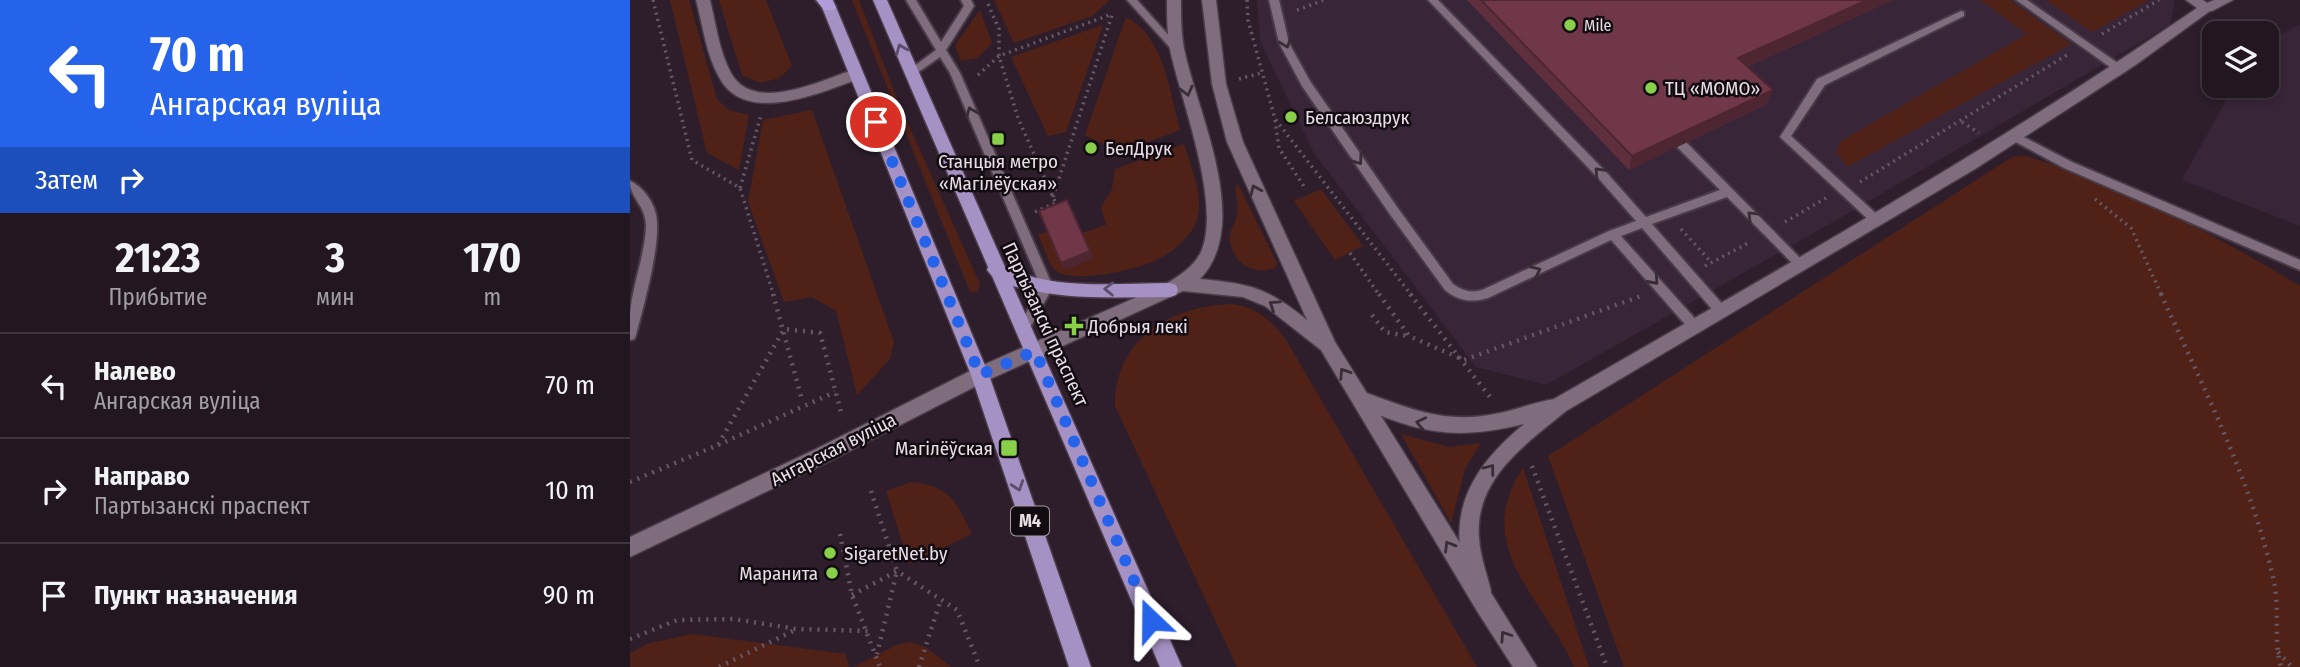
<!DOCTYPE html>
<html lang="ru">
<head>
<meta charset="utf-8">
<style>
	:root { --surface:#221621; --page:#2e232e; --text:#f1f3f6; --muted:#a29fa5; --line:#3f353f }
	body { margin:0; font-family:"Fira Sans Condensed",sans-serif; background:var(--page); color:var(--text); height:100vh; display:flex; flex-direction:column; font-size:26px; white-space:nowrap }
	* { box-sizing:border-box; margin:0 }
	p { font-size:23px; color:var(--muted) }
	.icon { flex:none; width:38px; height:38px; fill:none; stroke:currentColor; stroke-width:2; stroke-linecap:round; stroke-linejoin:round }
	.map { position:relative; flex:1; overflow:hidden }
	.details { display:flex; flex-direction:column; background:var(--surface); width:630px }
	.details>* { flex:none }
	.top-card { background:#2563eb; color:#fff; overflow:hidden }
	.tools { position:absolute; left:1572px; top:21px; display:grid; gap:14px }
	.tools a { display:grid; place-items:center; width:77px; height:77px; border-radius:14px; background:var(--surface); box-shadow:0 4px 10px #0003,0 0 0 2px var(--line); font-size:35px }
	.pin { position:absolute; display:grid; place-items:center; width:60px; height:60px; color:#fff; margin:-30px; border:4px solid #fff; border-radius:50%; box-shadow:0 2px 7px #0007 }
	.me { position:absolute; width:77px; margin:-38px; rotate:337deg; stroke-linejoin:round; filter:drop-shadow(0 0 5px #0008) }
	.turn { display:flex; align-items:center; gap:24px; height:147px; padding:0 35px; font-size:32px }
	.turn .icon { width:91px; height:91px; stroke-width:2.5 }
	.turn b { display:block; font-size:49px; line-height:60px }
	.then { display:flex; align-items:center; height:66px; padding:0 35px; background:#0003; gap:14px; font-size:26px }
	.eta { display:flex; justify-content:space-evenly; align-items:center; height:119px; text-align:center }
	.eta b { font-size:42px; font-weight:700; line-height:49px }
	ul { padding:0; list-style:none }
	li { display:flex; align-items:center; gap:21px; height:105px; padding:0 35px; border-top:2px solid var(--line) }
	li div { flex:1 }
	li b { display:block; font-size:26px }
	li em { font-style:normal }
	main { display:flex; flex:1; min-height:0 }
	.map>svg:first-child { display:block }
	.built { fill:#392538 }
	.green { fill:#502217 }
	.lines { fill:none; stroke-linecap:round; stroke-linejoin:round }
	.service-casing { stroke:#483b47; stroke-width:4 }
	.minor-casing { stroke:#483b47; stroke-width:3 }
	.tertiary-casing { stroke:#483b47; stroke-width:3 }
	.secondary-casing { stroke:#483b47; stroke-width:3 }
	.primary-casing { stroke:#483b47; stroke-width:3 }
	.trunk-casing { stroke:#483b47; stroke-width:4 }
	.path-far1 { stroke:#665864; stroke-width:3.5; stroke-dasharray:2 4.5; stroke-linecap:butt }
	.path { stroke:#665864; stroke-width:4.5; stroke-dasharray:2 6; stroke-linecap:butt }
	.service { fill:#7f6c7d; fill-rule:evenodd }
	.minor { fill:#7f6c7d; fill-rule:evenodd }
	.tertiary { fill:#7f6c7d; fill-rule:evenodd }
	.secondary { fill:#7f6c7d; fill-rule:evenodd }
	.primary { fill:#a591c4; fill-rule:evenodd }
	.trunk { fill:#b29ddc; fill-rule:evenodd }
	.wall { fill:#602f3e }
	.shaded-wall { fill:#4e2632 }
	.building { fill:#703748; stroke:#4e2632; stroke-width:2 }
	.oneway { stroke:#382d37 }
	.oneway2 { stroke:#5c4e6a }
	.route { stroke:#2563eb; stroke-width:12; stroke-dasharray:0 21.6 }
	.poi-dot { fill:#88cf4a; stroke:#120b11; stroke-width:2.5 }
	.labels { text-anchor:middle; stroke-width:5; stroke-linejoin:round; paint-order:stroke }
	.far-poi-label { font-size:16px; fill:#e9dee7; stroke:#120b11; text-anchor:start }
	.shield { fill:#120b11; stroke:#a89fa7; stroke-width:2 }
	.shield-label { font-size:18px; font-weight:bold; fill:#e9dee7 }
	.poi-label { font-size:19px; fill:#e9dee7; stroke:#120b11; text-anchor:start }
	.street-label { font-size:19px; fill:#e9dee7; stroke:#120b11 }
</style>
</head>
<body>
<main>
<section class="details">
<div class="top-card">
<div class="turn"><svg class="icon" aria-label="left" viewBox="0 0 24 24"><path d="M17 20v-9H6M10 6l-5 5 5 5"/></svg><div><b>70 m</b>Ангарская вуліца</div></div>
<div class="then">Затем<svg class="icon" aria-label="right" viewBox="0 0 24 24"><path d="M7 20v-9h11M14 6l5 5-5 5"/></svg></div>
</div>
<div class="eta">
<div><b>21:23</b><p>Прибытие</p></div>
<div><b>3</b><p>мин</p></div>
<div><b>170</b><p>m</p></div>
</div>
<ul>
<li><svg class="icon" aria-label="left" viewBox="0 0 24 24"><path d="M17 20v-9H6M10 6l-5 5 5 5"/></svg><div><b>Налево</b><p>Ангарская вуліца</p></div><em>70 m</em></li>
<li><svg class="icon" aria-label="right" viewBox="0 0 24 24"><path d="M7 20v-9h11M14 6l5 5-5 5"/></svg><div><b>Направо</b><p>Партызанскі праспект</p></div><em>10 m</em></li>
<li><svg class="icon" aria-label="arrive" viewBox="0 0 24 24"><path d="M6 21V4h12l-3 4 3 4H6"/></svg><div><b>Пункт назначения</b></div><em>90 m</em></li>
</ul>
</section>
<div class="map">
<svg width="1670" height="667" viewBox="0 0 1670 667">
	<rect width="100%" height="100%" fill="#2e1e2c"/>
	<!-- built -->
	<path class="built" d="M627,0h916l2,2 -5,23 -330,193 -294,167 -70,-18 -162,-214 -54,-112z
		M1670,24v202l-118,-46 52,-94h32v-43z"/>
	<!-- green -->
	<path class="green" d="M40,0h19l28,99 12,11 20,5 -10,55 -32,-17z
		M89,0h47l26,66 -13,12 -19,5 -18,-8z
		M222,0h7l38,99 83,185 -2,7 -8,1z
		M364,0h116l-18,16 -78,27z
		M1350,0h30l61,44 -224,123 -11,-16 5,-10 186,-107z
		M1419,0h100l-57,32 -45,-31z
		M350,10l12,33 -14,15 -17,3 -6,-16z
		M496,17c38,19 44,75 54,113l-67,25 -8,-10 -20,-10z
		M473,25l-37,107 -18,4 -37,-79z
		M182,110l82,232 -4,17 -33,36 -21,-84 -24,-14 -28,5 -36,-100 15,-82z
		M554,144c7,23 21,55 12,79 -5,12 -22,28 -34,34 -18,12 -93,29 -108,12 -7,-8 -11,-25 -16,-35l11,-2 44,26 -11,-25 24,-8 -5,-18 11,-18 3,-20z
		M1395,156c98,29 188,78 275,130v381h-676l-76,-211 464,-299z
		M608,184l39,79 -2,5c-20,8 -41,-4 -45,-26 -2,-10 5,-17 7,-27 2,-9 -1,-18 -2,-27z
		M691,189l42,57 -28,14 -41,-59z
		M603,304c24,4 36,15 52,34l192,329h-240l-122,-261c0,-68 55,-100 118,-102z
		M771,434l48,13 32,-4 -16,26 -14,54z
		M893,468l66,199h-15c-30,-70 -104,-119 -51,-199z
		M282,482c39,5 44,19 60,52l-63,30 -23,-73z
		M62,634l154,20 3,13h-219v-14l20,-10z
		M280,642l16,5 25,20h-97l42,-22z"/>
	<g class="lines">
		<!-- service casing -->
		<g class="service-casing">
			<path id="service" d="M276,0h10l25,42 23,-36 -3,-6h10l3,6 -28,44 14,23 93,214 -25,44h-8l-2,-4 23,-40 -91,-214 -10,-16 -26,18h-8l-1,-2 31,-23z
				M497,0h10l43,48v4h-6z
				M639,0h10l10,43 21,38 87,126 56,77c10,7 18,9 29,6l127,-59 27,-10 -37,-42 -171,-179h10l169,173 39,44 74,-27 -42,-42 -1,-3 5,-4 4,1 120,122 -6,5 -4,-2 -69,-70 -75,27 73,83 2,4 -2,4h-8l-75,-87 -21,8 77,86 2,4 -2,4h-8l-79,-90 -123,58c-16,5 -30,3 -43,-8l-56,-77 -87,-127 -23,-43z
				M1386,0h11l98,68v4h-8z
				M1331,11l3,1v4l-139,69 -34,51 89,81 2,3 -2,3h-8l-92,-86 37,-58z
				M1386,133l56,29 228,98v10l-236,-102 -52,-28 -1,-3z
				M0,181c12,5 24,21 26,34 6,26 -13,93 -20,120l-2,4 -4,1c0,-9 0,-18 0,-27 3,-30 15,-58 16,-87 0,-21 -16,-27 -16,-45z"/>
		</g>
		<!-- minor casing -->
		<g class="minor-casing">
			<path id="minor" d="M66,0h14c6,24 9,51 21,73 23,42 92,6 125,-4l7,5 -2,4c-39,14 -116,49 -142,-1 -13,-23 -16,-51 -23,-77z
				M1584,0h19l-21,11h-10v-6z"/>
		</g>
		<!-- tertiary casing -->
		<g class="tertiary-casing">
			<path id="tertiary" d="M1556,0h17l11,8 -80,58 -159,103 -409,242c-40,33 -92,68 -87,127 1,18 8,36 12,53l-3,7 -7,3 -7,-3c-32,-75 -10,-124 50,-174 -71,17 -104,9 -169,-19l-3,-6 3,-6 6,-2c50,18 84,34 139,22 18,-4 36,-11 54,-14 217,-125 436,-248 643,-391z"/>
		</g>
		<!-- secondary casing -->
		<g class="secondary-casing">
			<path id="secondary" d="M537,0h14c0,18 0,36 4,53 14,63 67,172 15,226 51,5 66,8 107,41l-80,-178 -15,-58 -10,-84h14l10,84 17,58 92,200 202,325h-24l-36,-56 -156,-261 -56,-44 -22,-9 -60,-6 -197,90 -156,80 -200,96v-20l186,-88 158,-80 190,-84c14,-8 28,-17 36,-31 23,-46 -18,-151 -29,-200 -4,-18 -4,-36 -4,-54z"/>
		</g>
		<!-- primary casing -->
		<g class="primary-casing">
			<path id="primary" d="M189,0h14l156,375 102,292h-22l-98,-292z
				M243,0h14l118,267c51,24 110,16 165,16l6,2 2,5 -2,5 -6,2c-53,0 -105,4 -157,-11l169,381h-22l-168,-391 -5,-6 1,-3z"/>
		</g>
		<!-- trunk casing -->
		<g class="trunk-casing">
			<path id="trunk" d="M186,0h15l5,7 -2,3h-10z"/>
		</g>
		<!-- path-far1 -->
		<path class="path-far1" d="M23,0l39,160 48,28 34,108
			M617,0l1,20 27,99 137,177
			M358,4l11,25v27l19,62 39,88
			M667,10l27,-10
			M1472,34l57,-34
			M348,75l21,-19 113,-42
			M609,79l22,-6
			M645,120l4,28 26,40
			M1332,122l17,11
			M1230,182l207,-127
			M110,188l21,-73
			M423,197l60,-185
			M1465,199l36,29 31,68
			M405,212l21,-9
			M1155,222l41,-24
			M1051,229l30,33
			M720,253l30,43
			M1075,266l45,-24"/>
		<!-- path -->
		<path class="path" d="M143,294l29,106
			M749,294l30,42 55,24 177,-64
			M780,294l80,103
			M1531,294c41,91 92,190 113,288 6,28 -1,57 7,85
			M742,315l13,17 23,4
			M88,445l117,-53
			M902,466l75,201
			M0,482l88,-37 66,-116 36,4 21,79
			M241,491l26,80 -20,83
			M210,534l12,61 28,72
			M222,595l45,-24 60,39 23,57
			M0,639l47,-19 57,-1 62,10 73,2
			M1648,652l14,15
			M89,667l76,-37
			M289,667l22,-68"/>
		<!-- service -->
		<use href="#service" class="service"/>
		<!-- minor -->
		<use href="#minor" class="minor"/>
		<!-- tertiary -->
		<use href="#tertiary" class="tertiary"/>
		<!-- secondary -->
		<use href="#secondary" class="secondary"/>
		<!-- primary -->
		<use href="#primary" class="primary"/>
		<!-- trunk -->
		<use href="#trunk" class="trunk"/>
	</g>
	<!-- wall -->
	<path class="wall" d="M837,0h426l-146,67 20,37 -138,66z"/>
	<!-- shaded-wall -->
	<path class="shaded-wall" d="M1237,0h26l-160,73 5,-15z
		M1143,90l-6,14 -138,66 3,-14z
		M437,200l27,58 -29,12 -4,-7z"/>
	<!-- building -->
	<path class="building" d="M851,0h386l-129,58 35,32 -141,66z
		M437,200l23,51 -29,12 -22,-52z"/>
	<!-- one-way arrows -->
	<defs><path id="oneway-chevron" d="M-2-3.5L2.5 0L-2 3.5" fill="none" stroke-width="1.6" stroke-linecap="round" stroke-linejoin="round" transform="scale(1.75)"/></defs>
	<g class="oneway">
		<use href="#oneway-chevron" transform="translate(656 43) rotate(69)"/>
		<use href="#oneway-chevron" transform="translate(557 91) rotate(76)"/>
		<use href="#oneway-chevron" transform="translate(341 112) rotate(-112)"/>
		<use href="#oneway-chevron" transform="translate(728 160) rotate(55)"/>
		<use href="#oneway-chevron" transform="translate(969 172) rotate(-133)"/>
		<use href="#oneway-chevron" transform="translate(625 190) rotate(-114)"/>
		<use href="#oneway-chevron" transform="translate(1122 216) rotate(-136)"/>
		<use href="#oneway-chevron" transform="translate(906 271) rotate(-25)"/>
		<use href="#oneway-chevron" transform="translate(1024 280) rotate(48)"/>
		<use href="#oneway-chevron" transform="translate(644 305) rotate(-146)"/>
		<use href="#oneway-chevron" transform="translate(714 373) rotate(-123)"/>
		<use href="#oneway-chevron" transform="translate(791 423) rotate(-167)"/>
		<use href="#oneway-chevron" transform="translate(860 469) rotate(-53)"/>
		<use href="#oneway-chevron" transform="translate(819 546) rotate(-121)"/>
		<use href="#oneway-chevron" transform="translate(875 636) rotate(-124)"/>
	</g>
	<g class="oneway2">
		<use href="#oneway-chevron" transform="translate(271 49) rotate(-112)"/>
		<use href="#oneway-chevron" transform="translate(479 289) rotate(-179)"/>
		<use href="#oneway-chevron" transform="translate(388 486) rotate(71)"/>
	</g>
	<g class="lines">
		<!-- route -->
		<path class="route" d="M246,122l104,253 55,-24 116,269"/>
	</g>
	<!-- markers -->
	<g class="poi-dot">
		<circle cx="940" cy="25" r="7"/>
		<circle cx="1021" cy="88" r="7"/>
		<circle cx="661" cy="117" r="7"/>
		<rect x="361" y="132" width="14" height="14" rx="3.5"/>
		<circle cx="461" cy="148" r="7"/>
		<path d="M440.5 315.5h7v7h7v7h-7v7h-7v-7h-7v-7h7z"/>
		<rect x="370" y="439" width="18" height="18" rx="3.5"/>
		<circle cx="200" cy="553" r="7"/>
		<circle cx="202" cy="573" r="7"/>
	</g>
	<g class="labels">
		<!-- far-poi labels -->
		<g class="far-poi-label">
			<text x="954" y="31">Mile</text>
		</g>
		<!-- shield labels -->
		<rect class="shield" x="381" y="506.5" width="38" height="29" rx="5"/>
		<g class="shield-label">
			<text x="400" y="527">М4</text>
		</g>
		<!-- poi labels -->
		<g class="poi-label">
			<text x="1035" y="95">ТЦ «МОМО»</text>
			<text x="675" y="124">Белсаюздрук</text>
			<text x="475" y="155">БелДрук</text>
			<text x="368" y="168" text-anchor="middle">Станцыя метро<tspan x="368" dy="22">«Магілёўская»</tspan></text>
			<text x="458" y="333">Добрыя лекі</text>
			<text x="363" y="455" text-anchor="end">Магілёўская</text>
			<text x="214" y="560">SigaretNet.by</text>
			<text x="188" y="580" text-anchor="end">Маранита</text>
		</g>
		<!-- street labels -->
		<g class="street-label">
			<text transform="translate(416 324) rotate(65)" y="7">Партызанскі праспект</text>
			<text transform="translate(203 449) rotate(-27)" y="7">Ангарская вуліца</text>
		</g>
	</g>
</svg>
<div class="tools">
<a><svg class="icon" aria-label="layers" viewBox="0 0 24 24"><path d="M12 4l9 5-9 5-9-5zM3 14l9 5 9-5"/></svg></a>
</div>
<div class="pin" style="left:246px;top:122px;background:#d93025"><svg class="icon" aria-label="arrive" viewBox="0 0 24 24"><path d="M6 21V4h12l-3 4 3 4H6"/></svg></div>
<svg class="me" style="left:521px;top:620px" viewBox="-20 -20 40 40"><path d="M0-17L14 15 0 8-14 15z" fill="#2563eb" stroke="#fff" stroke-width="4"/></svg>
</div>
</main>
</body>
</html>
